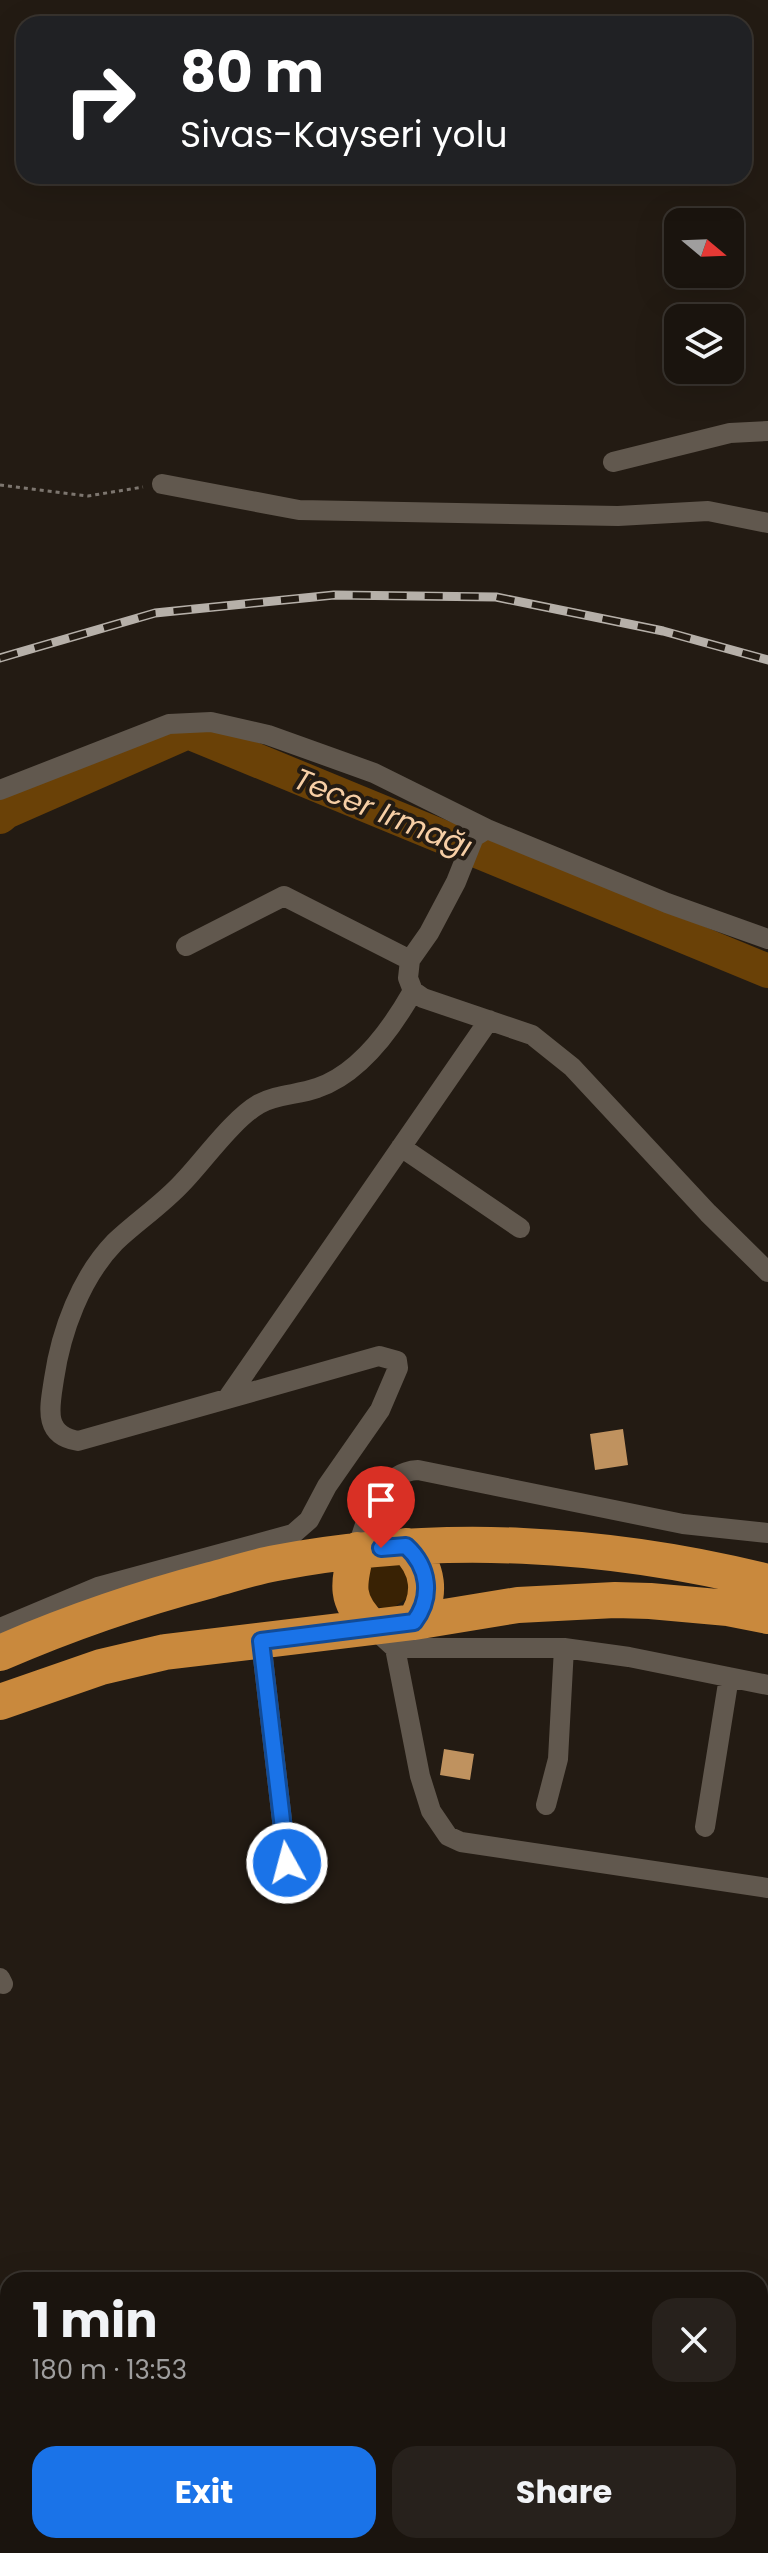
<!DOCTYPE html>
<html lang="en">
<head>
<meta charset="utf-8">
<style>
	:root { --surface:#1a140e; --page:#27211c; --text:#f1f3f6; --muted:#9f9e9e; --line:#38332e; --accent:#1a73e8 }
	body { margin:0; font-family:Poppins,sans-serif; background:var(--page); color:var(--text); height:100vh; display:flex; flex-direction:column; font-size:30px; white-space:nowrap }
	* { box-sizing:border-box; margin:0 }
	p { font-size:26px; color:var(--muted) }
	.icon { flex:none; width:44px; height:44px; fill:none; stroke:currentColor; stroke-width:2; stroke-linecap:round; stroke-linejoin:round }
	.map { position:relative; flex:1; overflow:hidden }
	.sheet { position:absolute; left:0px; top:2272px; width:768px; height:282px; display:flex; flex-direction:column; background:var(--surface); border-radius:24px 24px 0 0; box-shadow:0 8px 32px #0002,0 0 0 2px var(--line) }
	.sheet>* { flex:none }
	.banner { position:absolute; left:16px; top:16px; width:736px; height:168px; border-radius:24px; box-shadow:0 8px 32px #0002,0 0 0 2px var(--line); background:#202124; color:#fff; overflow:hidden }
	.needle { width:52px; rotate:109deg }
	.controls { position:absolute; left:664px; top:208px; display:grid; gap:16px }
	.controls a { display:grid; place-items:center; width:80px; height:80px; border-radius:16px; background:var(--surface); box-shadow:0 8px 32px #0002,0 0 0 2px var(--line); font-size:40px }
	.pin { position:absolute; display:grid; place-items:center; width:68px; height:68px; color:#fff; margin:-82px -34px; border-radius:50% 50% 50% 0; rotate:-45deg; box-shadow:0 0 8px #0007 }
	.pin .icon { rotate:45deg }
	.me { position:absolute; width:88px; margin:-44px; rotate:353deg; stroke-linejoin:round; filter:drop-shadow(0 0 6px #0008) }
	.turn { display:flex; align-items:center; gap:28px; height:168px; padding:0 32px; font-size:36px }
	.turn .icon { width:104px; height:104px; stroke-width:2.5 }
	.turn b { display:block; font-size:56px; line-height:68px }
	.round { display:grid; place-items:center; flex:none; width:84px; height:84px; border-radius:24px; background:var(--page) }
	.summary { display:flex; align-items:center; justify-content:space-between; height:136px; padding:0 32px }
	h1 { font-size:48px; font-weight:700; line-height:60px }
	.cta { display:flex; gap:16px; margin-top:auto; padding:16px 32px }
	.cta a { flex:1; height:92px; border-radius:24px; background:var(--accent); color:#fff; font-size:32px; font-weight:700; line-height:92px; text-align:center }
	.cta a+a { background:var(--page); color:var(--text) }
	.map>svg:first-child { display:block }
	.green { fill:#392204 }
	.lines { fill:none; stroke-linecap:round; stroke-linejoin:round }
	.river { stroke:#6a4107; stroke-width:34 }
	.building { fill:#bf925f }
	.path { stroke:#7d766f; stroke-width:3; stroke-dasharray:4 4; stroke-linecap:butt }
	.street { stroke:#61584e; stroke-width:20 }
	.highway { stroke:#c9893d; stroke-width:36 }
	.rail-casing { stroke:#b6b0a9; stroke-width:9 }
	.rail { stroke:#231b13; stroke-width:6; stroke-dasharray:18; stroke-linecap:butt }
	.route-casing { stroke:#114b97; stroke-width:20 }
	.route { stroke:#1a73e8; stroke-width:14 }
	.labels { text-anchor:middle; stroke-width:8; stroke-linejoin:round; paint-order:stroke }
	.water-label { font-size:30px; font-style:italic; fill:#f6cea5; stroke:#231b13 }
</style>
</head>
<body>
<div class="map">
<svg width="768" height="2553" viewBox="0 0 768 2553">
	<rect width="100%" height="100%" fill="#231b13"/>
	<!-- green -->
	<path class="green" d="M398,1563l13,19 -4,16 -14,10c-21,3 -25,-10 -31,-28l8,-13z"/>
	<g class="lines">
		<!-- river -->
		<path class="river" d="M0,817l6,-5 182,-80 580,239"/>
	</g>
	<!-- building -->
	<path class="building" d="M623,1429l5,36 -33,5 -5,-36z
		M444,1749l30,5 -4,26 -30,-5z"/>
	<g class="lines">
		<!-- path -->
		<path class="path" d="M0,485l88,11 55,-9"/>
		<!-- street -->
		<path class="street" d="M613,462l117,-29 38,-2
			M162,484l137,26 319,6 90,-5 60,12
			M0,790l169,-66 42,-2 57,13 106,38 113,56
			M768,939l-101,-36 -180,-74 -13,8 -18,45 -27,51 -19,27 -2,18 5,13 10,7 109,37 40,32 136,146 60,59
			M186,946l98,-50 126,64
			M401,1147l119,81
			M227,1399l262,-379
			M379,1496c-2,25 4,39 27,50
			M357,1550c9,-31 22,-78 61,-80l265,54 85,9
			M372,1627l23,21 25,128 11,35 17,25 13,6 307,46
			M0,1628l98,-41 195,-53 16,-14 18,-34 53,-76 18,-42 -1,-7 -18,-5 -301,85c-36,-6 -28,-35 -24,-62 7,-48 27,-102 61,-137 22,-21 47,-37 68,-60 21,-22 50,-63 76,-78 18,-10 39,-9 58,-16 42,-14 75,-60 96,-97
			M261,1641l26,222 -9,25
			M395,1648h169
			M546,1805l12,-46 6,-111 65,9 139,28
			M705,1827l24,-150
			M0,1978l3,6
			M0,2377l8,49
			M1,2553l7,-29"/>
		<!-- highway -->
		<path class="highway" d="M406,1546c23,21 27,50 8,76
			M357,1550c-9,34 -13,51 15,77
			M0,1653c69,-30 139,-54 211,-73 22,-6 43,-13 65,-17 162,-31 332,-21 492,19
			M0,1702l101,-35 64,-15 249,-30 104,-17 97,-5 35,1 78,7 40,8"/>
		<!-- rail casing -->
		<g class="rail-casing">
			<path id="rail" d="M0,658l155,-45 179,-18 162,2 167,34 105,29"/>
		</g>
		<!-- rail -->
		<use href="#rail" class="rail"/>
	</g>
	<g class="lines">
		<!-- route casing -->
		<g class="route-casing">
			<path id="route" d="M287,1863l-26,-222 153,-19c19,-25 15,-55 -8,-76l-25,2"/>
		</g>
		<!-- route -->
		<use href="#route" class="route"/>
	</g>
	<g class="labels">
		<!-- water labels -->
		<g class="water-label">
			<text transform="translate(383 813) rotate(22)" y="10">Tecer Irmağı</text>
		</g>
	</g>
</svg>
<div class="controls">
<a><svg class="needle" viewBox="-14 -14 28 28"><path d="M0-13l5 13h-10z" fill="#e53935"/><path d="M0 13l5-13h-10z" fill="#9f9e9e"/></svg></a>
<a><svg class="icon" aria-label="layers" viewBox="0 0 24 24"><path d="M12 4l9 5-9 5-9-5zM3 14l9 5 9-5"/></svg></a>
</div>
<div class="pin" style="left:381px;top:1548px;background:#d93025"><svg class="icon" aria-label="arrive" viewBox="0 0 24 24"><path d="M6 21V4h12l-3 4 3 4H6"/></svg></div>
<svg class="me" style="left:287px;top:1863px" viewBox="-20 -20 40 40"><circle r="17" fill="#1a73e8" stroke="#fff" stroke-width="3"/><path d="M0-11L8 9 0 5-8 9z" fill="#fff"/></svg>
<div class="banner">
<div class="turn"><svg class="icon" aria-label="right" viewBox="0 0 24 24"><path d="M7 20v-9h11M14 6l5 5-5 5"/></svg><div><b>80 m</b>Sivas-Kayseri yolu</div></div>
</div>
<section class="sheet">
<div class="summary"><div><h1>1 min</h1><p>180 m · 13:53</p></div><a class="round"><svg class="icon" aria-label="close" viewBox="0 0 24 24"><path d="M6 6l12 12M18 6L6 18"/></svg></a></div>
<div class="cta"><a>Exit</a><a>Share</a></div>
</section>
</div>
</body>
</html>
